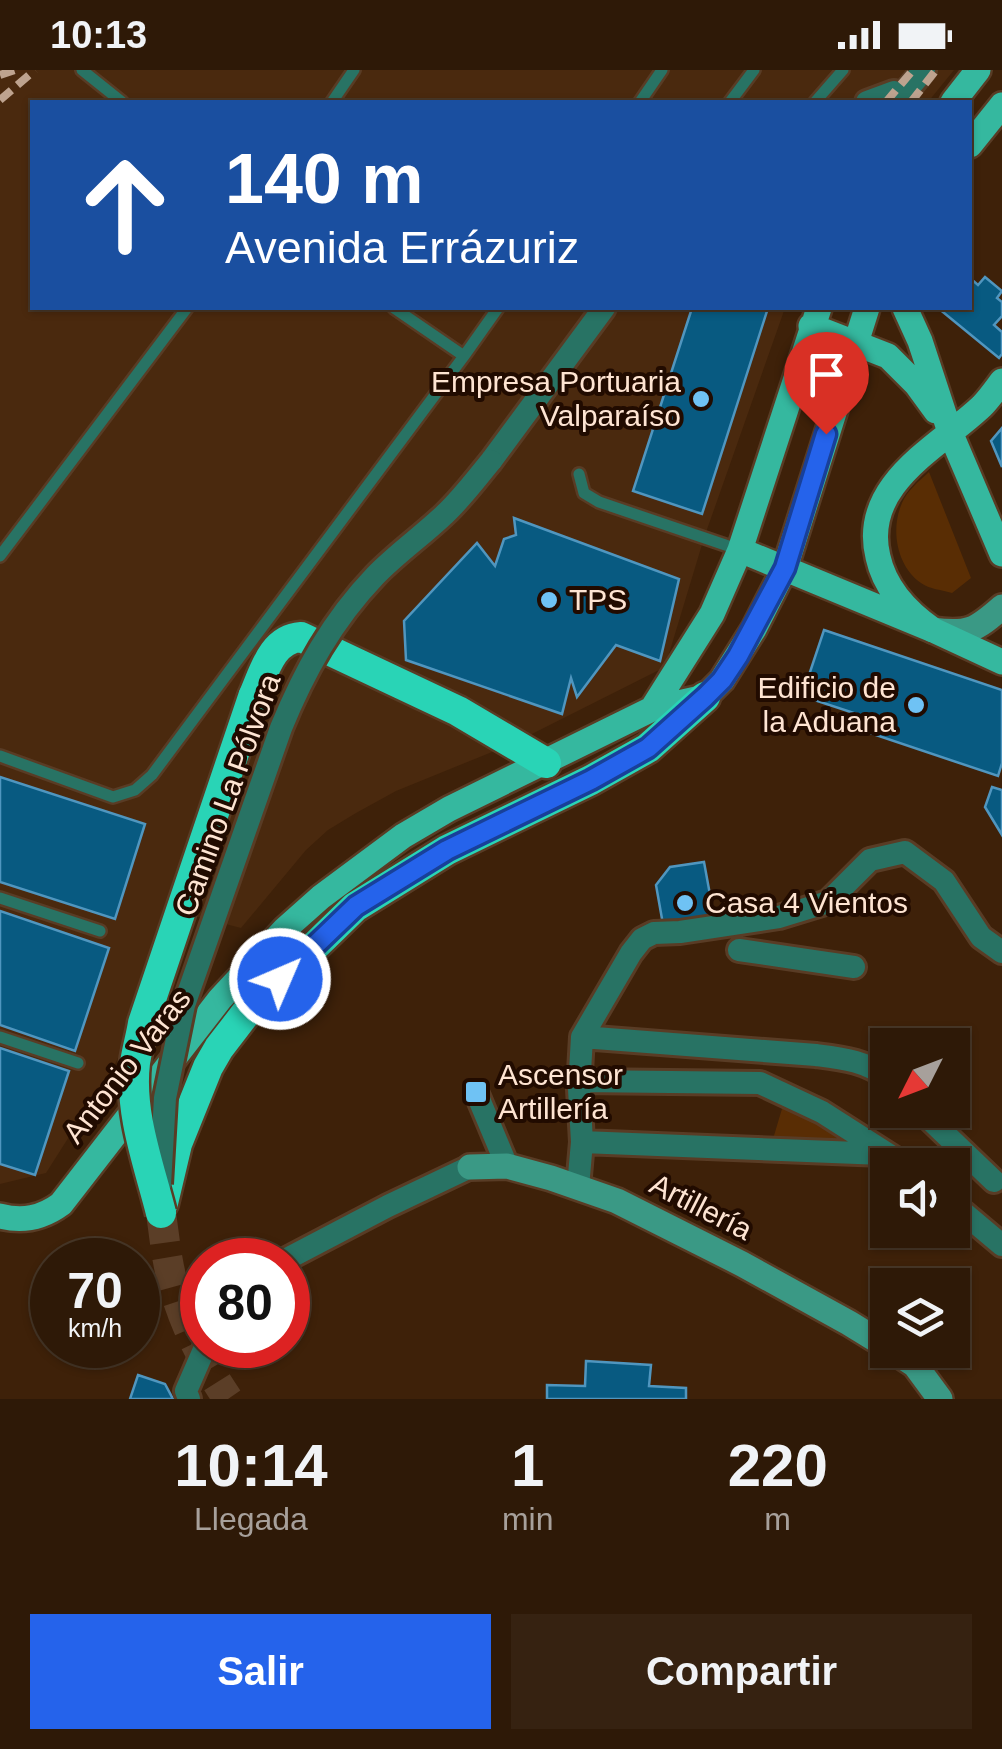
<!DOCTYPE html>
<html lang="es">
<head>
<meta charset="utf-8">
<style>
	:root { --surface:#2e1907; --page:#362211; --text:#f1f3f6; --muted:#a7a09b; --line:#493828; --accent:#2563eb }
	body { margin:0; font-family:Helvetica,sans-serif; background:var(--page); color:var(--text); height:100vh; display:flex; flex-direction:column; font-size:38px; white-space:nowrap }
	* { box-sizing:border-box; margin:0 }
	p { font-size:32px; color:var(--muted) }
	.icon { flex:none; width:55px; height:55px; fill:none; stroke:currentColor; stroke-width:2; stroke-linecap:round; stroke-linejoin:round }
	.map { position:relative; height:1329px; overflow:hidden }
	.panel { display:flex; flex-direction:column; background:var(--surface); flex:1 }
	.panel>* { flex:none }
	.hud { position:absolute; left:30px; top:30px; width:942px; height:210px; border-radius:0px; box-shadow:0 2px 8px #0004,0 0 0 2px var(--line); background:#1a4fa0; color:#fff; overflow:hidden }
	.needle { width:65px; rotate:228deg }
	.controls { position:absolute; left:870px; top:958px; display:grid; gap:20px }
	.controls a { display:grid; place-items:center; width:100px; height:100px; border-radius:0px; background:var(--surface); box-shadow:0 2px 8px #0004,0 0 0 2px var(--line); font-size:50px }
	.speed { position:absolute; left:30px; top:1168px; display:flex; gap:20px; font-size:50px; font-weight:700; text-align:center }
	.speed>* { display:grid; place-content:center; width:130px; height:130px; border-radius:50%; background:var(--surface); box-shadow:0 2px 8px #0004,0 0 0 2px var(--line); line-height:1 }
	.speed small { font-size:25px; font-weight:400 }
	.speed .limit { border:15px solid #d22; background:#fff; color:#111 }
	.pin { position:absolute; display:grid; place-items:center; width:85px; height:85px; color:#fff; margin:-102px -42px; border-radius:50% 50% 50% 0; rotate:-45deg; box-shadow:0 0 10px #0007 }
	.pin .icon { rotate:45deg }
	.me { position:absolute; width:110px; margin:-55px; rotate:45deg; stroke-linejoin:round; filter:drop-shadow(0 0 8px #0008) }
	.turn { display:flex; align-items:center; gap:35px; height:210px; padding:0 30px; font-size:45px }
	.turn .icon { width:130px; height:130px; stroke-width:2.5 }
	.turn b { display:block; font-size:70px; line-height:85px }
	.eta { display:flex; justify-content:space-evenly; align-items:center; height:170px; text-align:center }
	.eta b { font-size:60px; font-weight:800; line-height:70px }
	.button { display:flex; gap:20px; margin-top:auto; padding:20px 30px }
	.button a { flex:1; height:115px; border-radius:0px; background:var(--accent); color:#fff; font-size:40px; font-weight:800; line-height:115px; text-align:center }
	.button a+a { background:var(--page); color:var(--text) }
	.status { display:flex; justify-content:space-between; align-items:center; height:70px; padding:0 50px; background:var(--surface); direction:ltr }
	.status svg { height:28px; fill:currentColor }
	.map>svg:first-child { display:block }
	.built { fill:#4a290e }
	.green { fill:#592d04 }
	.building { fill:#085a81; stroke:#5096bf; stroke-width:2.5 }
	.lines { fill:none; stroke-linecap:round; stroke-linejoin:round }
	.highway-tunnel { stroke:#5b3e27; stroke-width:30; stroke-dasharray:30 15; stroke-linecap:butt }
	.lane-casing { stroke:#593c25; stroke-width:16 }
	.street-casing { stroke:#593c25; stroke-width:28 }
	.secondary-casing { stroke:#593c25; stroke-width:30 }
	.primary-casing { stroke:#593c25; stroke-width:30 }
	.highway-casing { stroke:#593c25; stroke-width:35 }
	.lane { stroke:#287364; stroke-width:11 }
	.street { stroke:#287364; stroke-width:22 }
	.secondary { stroke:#3a9985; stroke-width:25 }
	.primary { stroke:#35b89f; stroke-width:25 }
	.highway { stroke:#29d4b6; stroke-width:30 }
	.rail { stroke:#bea38f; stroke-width:8; stroke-dasharray:15 8; stroke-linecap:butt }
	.street-bridge-casing { stroke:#593c25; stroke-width:28; stroke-linecap:butt }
	.highway-bridge-casing { stroke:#593c25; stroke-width:35; stroke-linecap:butt }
	.street-bridge { stroke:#287364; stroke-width:22 }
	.highway-bridge { stroke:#29d4b6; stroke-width:30 }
	.route-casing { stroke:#184099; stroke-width:25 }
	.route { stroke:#2563eb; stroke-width:18 }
	.poi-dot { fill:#6fc2f4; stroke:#210b00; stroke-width:4 }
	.labels { text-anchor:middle; stroke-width:8; stroke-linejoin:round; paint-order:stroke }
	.poi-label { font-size:30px; fill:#fee4d2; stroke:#210b00; text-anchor:start }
	.street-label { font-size:30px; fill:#fee4d2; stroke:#210b00 }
</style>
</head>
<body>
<div class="status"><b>10:13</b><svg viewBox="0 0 49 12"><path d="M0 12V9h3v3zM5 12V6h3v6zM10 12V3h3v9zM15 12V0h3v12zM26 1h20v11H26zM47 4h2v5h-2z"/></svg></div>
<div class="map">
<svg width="1002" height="1329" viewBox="0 0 1002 1329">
	<rect width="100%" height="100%" fill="#3e2109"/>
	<!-- built -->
	<path class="built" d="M0,0h954l-26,32h-896v206h753l-81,230 -39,129 -151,76 -118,48 -40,22 -28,17 -22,20 -65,78 -74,-19 -38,127 -15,30 -68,107 -46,11z"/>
	<!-- green -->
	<path class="green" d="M929,402l42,106 -19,15c-10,-3 -23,-4 -31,-10 -24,-17 -31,-53 -19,-80 5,-12 17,-22 27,-31z
		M784,1032l78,45 -89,-8z"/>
	<!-- building -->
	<path class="building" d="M985,207l17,14 -5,7 5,4v14l-8,9 8,7v22l-3,4 -61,-50h32v-30l8,7z
		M692,238h76l-66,206 -69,-23z
		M1002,358v39l-11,-26z
		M514,448l165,61 -19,82 -44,-16 -39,52 -6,-19 -9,36 -156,-54 -2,-39 73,-78 18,23 9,-27 12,-4z
		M824,560l178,60v73l-4,13 -146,-49 5,-13 -55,-18z
		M0,707l145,47 -30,95 -115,-37z
		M992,717l10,3v45l-17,-28z
		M704,792l11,60 -51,8 -8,-45 14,-18z
		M0,841l109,37 -34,103 -75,-26z
		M0,978l69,23 -34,104 -35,-11z
		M586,1291l65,4 -2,21 37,2v11h-139v-14l38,1z
		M138,1305l27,9 8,15h-43z"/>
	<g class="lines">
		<!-- highway-tunnel -->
		<path class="highway-tunnel" d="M161,1143c3,21 5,42 10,63 10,43 32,87 57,123"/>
		<!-- lane casing -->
		<g class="lane-casing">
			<path id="lane" d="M82,0l40,32
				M332,32l22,-32
				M640,32l22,-32
				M730,32l24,-32
				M815,32l28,-32
				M394,238l70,48
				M579,404l5,19 15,9 141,48
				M0,486l187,-248
				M0,686l113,41 22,-7 17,-15 312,-419 34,-48
				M0,828l100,33
				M0,967l78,26"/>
		</g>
		<!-- street casing -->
		<g class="street-casing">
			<path id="street" d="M867,32l27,-10 9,4
				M897,32l27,-32
				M491,391l113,-153
				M739,880l115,17
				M582,967l234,18c24,3 53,6 72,24
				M580,1011l180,2 62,29 83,53
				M476,1022l31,74
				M920,1040l74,71
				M582,1072l301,12
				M578,1117l4,-45 -3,-53 3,-52 49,-84 11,-14 12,-6 26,-1 99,-15 49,-15 42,-42 35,-8 39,29 37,56 21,15
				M952,1133l50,42
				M285,1190l103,-54 82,-39
				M189,1329l-3,-8 20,-46"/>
		</g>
		<!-- secondary casing -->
		<g class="secondary-casing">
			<path id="secondary" d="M933,560c35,5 43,0 69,-23
				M470,1097l37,-1 44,12 66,23 125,63 107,59 39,24
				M892,1280l23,15 25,34"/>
		</g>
		<!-- primary casing -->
		<g class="primary-casing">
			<path id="primary" d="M953,32l25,-32
				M970,75l32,-40
				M905,238l15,33 30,91 52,122
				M811,256l77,30 29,29 19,26
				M740,480l193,80 69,32
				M933,560c-26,-18 -48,-41 -55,-73 -18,-73 61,-110 104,-151 7,-7 14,-17 20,-25
				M652,639l60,-95 28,-64 79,-242
				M0,1146c23,6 42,2 61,-12l159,-205 65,-70 36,-32 82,-61 46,-27 203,-100 53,-12 17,-17 32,-51 31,-61 82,-260"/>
		</g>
		<!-- highway casing -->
		<g class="highway-casing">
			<path id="highway" d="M253,627c11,-24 18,-58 48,-60l157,74 88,52
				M163,1133l14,-59 31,-77 11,-19 27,-35 109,-106 92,-57 144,-70 57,-32 57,-51"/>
		</g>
		<!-- lane -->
		<use href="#lane" class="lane"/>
		<!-- street -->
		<use href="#street" class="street"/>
		<!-- secondary -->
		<use href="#secondary" class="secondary"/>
		<!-- primary -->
		<use href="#primary" class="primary"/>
		<!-- highway -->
		<use href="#highway" class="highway"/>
		<!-- rail -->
		<path class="rail" d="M0,5l15,-5
			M0,30l35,-30
			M886,32l27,-32
			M911,32l25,-32"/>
		<!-- street-bridge casing -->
		<g class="street-bridge-casing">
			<path id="street-bridge" d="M160,1114l5,-86 19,-93 97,-277c23,-56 51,-107 94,-152 21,-22 47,-40 70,-62 17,-16 31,-35 46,-53"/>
		</g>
		<!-- highway-bridge casing -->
		<g class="highway-bridge-casing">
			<path id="highway-bridge" d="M161,1143c-12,-48 -32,-100 -26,-150 2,-14 6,-27 8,-40l110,-326"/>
		</g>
		<!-- street-bridge -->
		<use href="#street-bridge" class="street-bridge"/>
		<!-- highway-bridge -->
		<use href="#highway-bridge" class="highway-bridge"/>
	</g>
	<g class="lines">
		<!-- route casing -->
		<g class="route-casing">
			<path id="route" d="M280,909l76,-73 91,-56 144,-70 57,-32 57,-51 17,-17 16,-24 47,-88 41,-134"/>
		</g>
		<!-- route -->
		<use href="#route" class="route"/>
	</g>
	<!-- markers -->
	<g class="poi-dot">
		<circle cx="701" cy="329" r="10"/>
		<circle cx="549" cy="530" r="10"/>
		<circle cx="916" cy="635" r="10"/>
		<circle cx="685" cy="833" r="10"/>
		<rect x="464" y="1010" width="24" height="24" rx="5"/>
	</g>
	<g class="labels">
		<!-- poi labels -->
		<g class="poi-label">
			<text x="681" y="322" text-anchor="end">Empresa Portuaria<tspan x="681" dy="34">Valparaíso</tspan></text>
			<text x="569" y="540">TPS</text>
			<text x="896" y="628" text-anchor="end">Edificio de<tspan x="896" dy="34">la Aduana</tspan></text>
			<text x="705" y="843">Casa 4 Vientos</text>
			<text x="498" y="1015">Ascensor<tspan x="498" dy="34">Artillería</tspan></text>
		</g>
		<!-- street labels -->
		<g class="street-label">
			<text transform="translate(228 725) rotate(-70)" y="10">Camino La Pólvora</text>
			<text transform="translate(127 996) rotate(-52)" y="10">Antonio Varas</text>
			<text transform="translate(701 1137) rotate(27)" y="10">Artillería</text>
		</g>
	</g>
</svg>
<div class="controls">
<a><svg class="needle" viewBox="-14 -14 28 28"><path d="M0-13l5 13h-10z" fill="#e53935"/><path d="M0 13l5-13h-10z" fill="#a7a09b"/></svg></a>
<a><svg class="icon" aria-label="sound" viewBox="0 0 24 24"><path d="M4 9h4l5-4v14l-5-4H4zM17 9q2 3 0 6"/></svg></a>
<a><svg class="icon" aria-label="layers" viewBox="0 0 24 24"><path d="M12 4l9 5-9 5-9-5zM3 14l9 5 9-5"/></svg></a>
</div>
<div class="speed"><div>70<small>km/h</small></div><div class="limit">80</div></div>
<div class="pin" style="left:826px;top:364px;background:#d93025"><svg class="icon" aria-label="arrive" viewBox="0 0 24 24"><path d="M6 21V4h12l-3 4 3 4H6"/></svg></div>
<svg class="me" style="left:280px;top:909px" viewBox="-20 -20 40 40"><circle r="17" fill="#2563eb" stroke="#fff" stroke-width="3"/><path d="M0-11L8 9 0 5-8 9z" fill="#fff"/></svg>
<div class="hud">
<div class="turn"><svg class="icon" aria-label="ahead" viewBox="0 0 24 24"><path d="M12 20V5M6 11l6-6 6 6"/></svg><div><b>140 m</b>Avenida Errázuriz</div></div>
</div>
</div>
<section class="panel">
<div class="eta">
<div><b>10:14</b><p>Llegada</p></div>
<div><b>1</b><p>min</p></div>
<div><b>220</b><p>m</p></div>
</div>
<div class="button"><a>Salir</a><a>Compartir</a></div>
</section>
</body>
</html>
